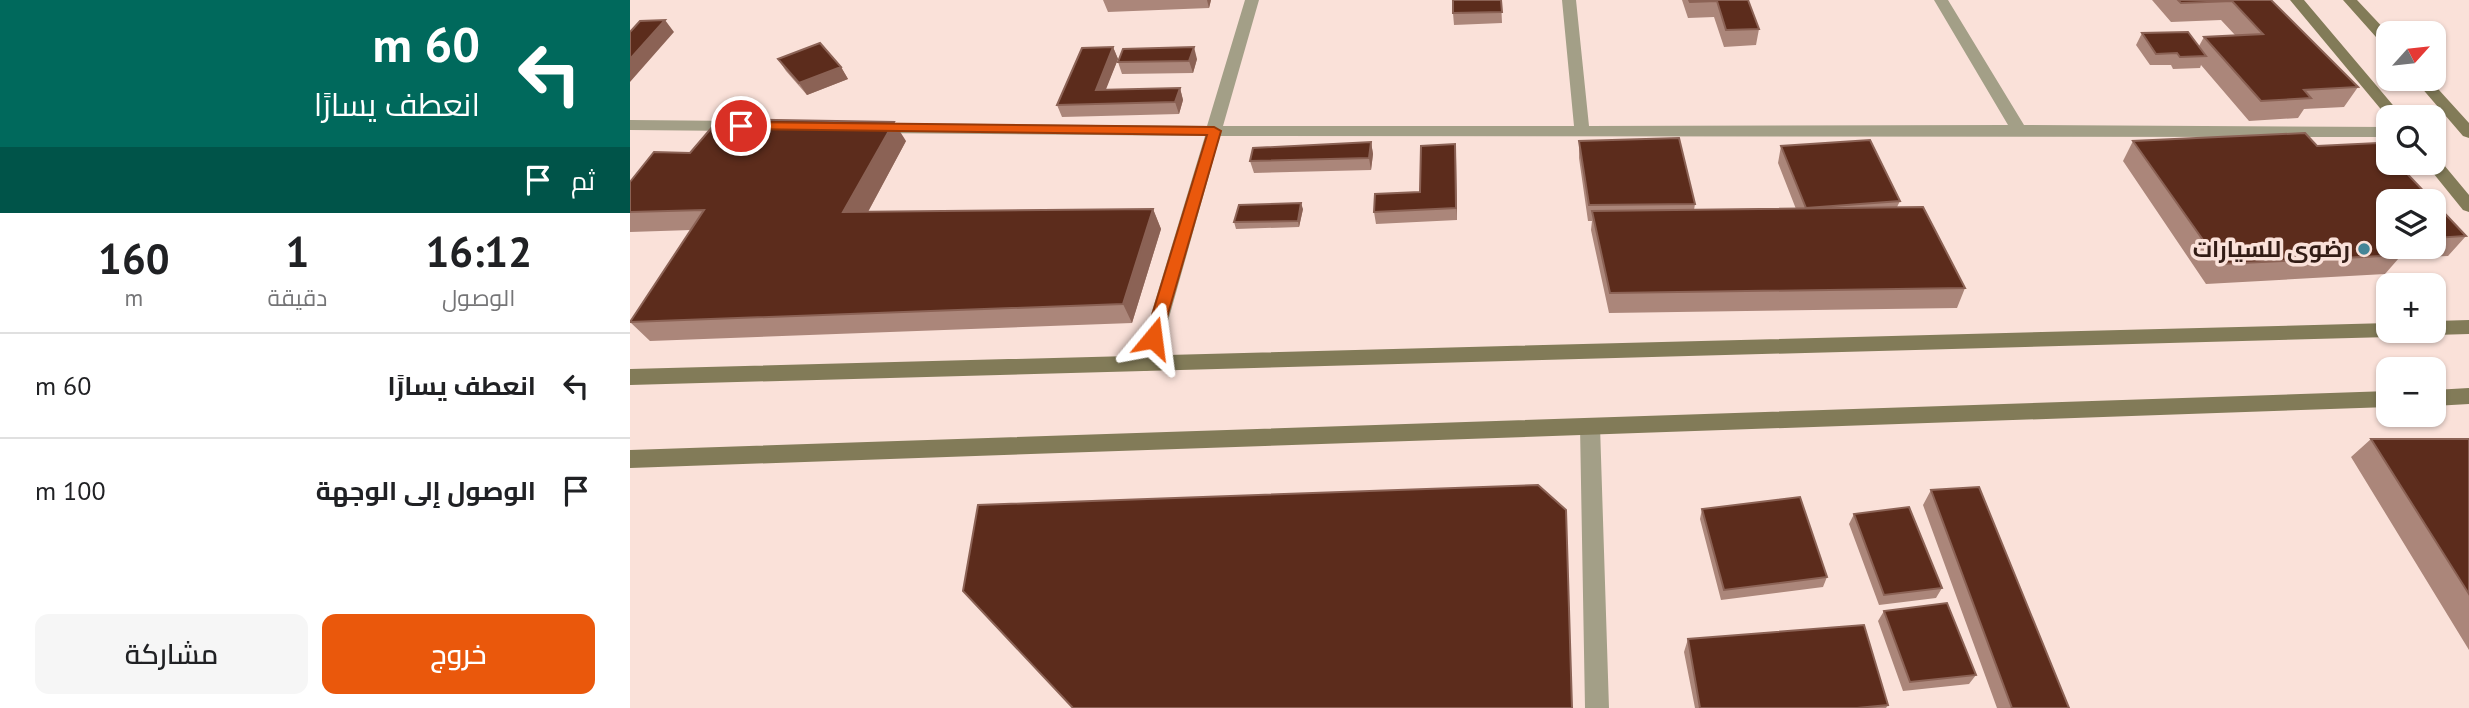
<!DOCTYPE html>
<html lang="ar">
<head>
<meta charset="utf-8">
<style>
	:root { --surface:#fff; --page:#f6f6f6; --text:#202124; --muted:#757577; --line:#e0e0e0; --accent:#ea580c }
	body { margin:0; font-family:"PT Sans",Cairo,sans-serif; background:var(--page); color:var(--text); direction:rtl; height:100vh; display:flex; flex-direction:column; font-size:26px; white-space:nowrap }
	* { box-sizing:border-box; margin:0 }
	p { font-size:23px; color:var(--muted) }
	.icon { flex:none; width:38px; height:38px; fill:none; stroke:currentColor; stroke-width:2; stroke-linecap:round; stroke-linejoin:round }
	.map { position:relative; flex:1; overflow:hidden; direction:ltr }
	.panel { display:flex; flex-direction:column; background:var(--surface); width:630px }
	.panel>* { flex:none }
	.top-card { background:#00695c; color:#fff; overflow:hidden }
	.needle { width:46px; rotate:63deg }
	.tools { position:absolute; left:1746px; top:21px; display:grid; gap:14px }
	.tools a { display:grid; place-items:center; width:70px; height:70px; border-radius:14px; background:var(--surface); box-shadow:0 2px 5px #0004; font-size:35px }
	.pin { position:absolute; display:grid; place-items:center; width:60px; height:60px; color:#fff; margin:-30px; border:4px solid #fff; border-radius:50%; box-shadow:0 2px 7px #0007 }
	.me { position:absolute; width:77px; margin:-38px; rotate:16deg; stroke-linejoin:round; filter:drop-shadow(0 0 5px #0008) }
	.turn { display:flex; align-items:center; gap:24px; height:147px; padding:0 35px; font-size:32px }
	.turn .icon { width:91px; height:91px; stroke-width:2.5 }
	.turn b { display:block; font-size:49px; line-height:60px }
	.then { display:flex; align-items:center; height:66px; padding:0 35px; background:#0003; gap:14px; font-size:26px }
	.eta { display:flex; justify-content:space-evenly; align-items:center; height:119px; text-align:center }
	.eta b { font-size:42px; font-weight:600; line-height:49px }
	.action { display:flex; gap:14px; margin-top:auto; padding:14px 35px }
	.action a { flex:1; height:80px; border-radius:14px; background:var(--accent); color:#fff; font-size:28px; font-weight:600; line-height:80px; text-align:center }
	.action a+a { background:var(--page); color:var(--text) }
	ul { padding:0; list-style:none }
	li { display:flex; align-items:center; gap:21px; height:105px; padding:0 35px; border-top:2px solid var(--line) }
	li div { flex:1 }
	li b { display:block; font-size:26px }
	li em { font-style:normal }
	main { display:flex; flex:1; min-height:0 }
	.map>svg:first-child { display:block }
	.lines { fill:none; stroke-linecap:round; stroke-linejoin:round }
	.minor { fill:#a39f87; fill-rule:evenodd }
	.secondary { fill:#827b58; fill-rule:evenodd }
	.wall { fill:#ab867a }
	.shaded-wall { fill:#8b6255 }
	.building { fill:#5c2c1c; stroke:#8b6255; stroke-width:2 }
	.route { fill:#ea580c; stroke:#983908; stroke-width:2 }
	.poi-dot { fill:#448597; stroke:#fae1d9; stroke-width:2.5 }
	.labels { text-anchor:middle; stroke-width:7; stroke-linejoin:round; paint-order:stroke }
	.poi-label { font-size:23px; font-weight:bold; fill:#321c15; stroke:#fae1d9; text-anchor:end }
</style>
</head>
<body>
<main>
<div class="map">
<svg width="1839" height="708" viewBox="0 0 1839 708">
	<rect width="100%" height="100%" fill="#fae1d9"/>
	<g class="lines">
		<!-- minor -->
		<path class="minor" d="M615,0h14l-36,126h351l-12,-126h14l13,126 419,-1 -74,-125h14l76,125 365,2v10l-1169,-1 -64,228 -3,5 -7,2 -7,-2 -3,-5 69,-228 -332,-3 -8,-5 8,-5 334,3z
			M0,120l108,1 8,5 -8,5 -108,-1z
			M960,418l7,2 3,6 9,282h-24l-5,-282 3,-6z"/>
		<!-- secondary -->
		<path class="secondary" d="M1660,0h14l99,117h-14v2z
			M1713,0h14l32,34v13l-5,-1z
			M1784,79h15l40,44v15l-6,-2z
			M1804,158l5,1 30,36v17l-6,-2 -38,-47h9z
			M1839,320v14l-35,1 -8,-4h8v-10z
			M1759,323v8h9l-2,4 -7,2 -1759,48v-16z
			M1839,388v16l-35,2v-16z
			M1759,391v16l-1759,61v-18z"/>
	</g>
	<!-- wall -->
	<path class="wall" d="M473,0h108l-2,8 -101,4z
		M871,0l1,23 -48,2 -1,-12z
		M1052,0h66l11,29 -3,16 -32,2 -10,-30 -26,1z
		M1522,0h119l87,87 -14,20 -40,2 -6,9 -49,3 -48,-56 -1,3 -27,1 -2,-4h-21l-14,-20 6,-12 57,13 5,-9 31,-2 -14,-15 -50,2z
		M483,47l5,12 -13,31 75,-2 3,12 -4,14 -117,3 -5,-12z
		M148,59l63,8 7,12 -41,16 -21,-24z
		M567,59l-4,14 -71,1 -4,-12z
		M276,141l-38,71 285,-3 8,20 -29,94 -482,18 -20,-19 61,-92 -61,2v-50z
		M949,141l116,63 -1,6 102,-1 -18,-46 3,-17 119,55 -3,6 68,81 -8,20 -348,5 -18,-83 1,-9h-4l-9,-63z
		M1503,141l184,5 72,55v46h45v-45l32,34 -18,20 -49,2 -14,16 -179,10 -83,-123z
		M741,142l2,12 -2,16 -117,3 -4,-12z
		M825,144l2,76 -81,4 -2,-12 46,-20z
		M673,209l-4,18 -63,2 -2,-7z
		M1741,439h98v211l-118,-193z
		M1301,490l138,218h-72l-74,-203z
		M1072,509l125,68 -4,10 -102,13 -21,-81z
		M1224,514l88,74 -6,10 -57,7 -30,-81z
		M1254,611l92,64 -7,9 -66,7 -25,-70z
		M1058,639l200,66 -2,3h-191l-11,-56z"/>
	<!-- shaded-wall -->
	<path class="shaded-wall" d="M577,0h4l-2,8z
		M35,20l9,12 -44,50v-23z
		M483,47l5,12 -17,43 -5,-12z
		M564,47l3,12 -4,14 -4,-12z
		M211,67l7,12 -41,16 -8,-12z
		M550,88l3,12 -4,14 -4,-12z
		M264,122l12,19 -49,91 -14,-20z
		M741,142l2,12 -2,16 -2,-12z
		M825,144l1,12 1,64 -1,-12z
		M671,203l2,6 -4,18 -1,-6z
		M523,209l8,20 -29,94 -9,-19z"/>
	<!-- building -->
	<path class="building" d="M823,0h48l1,12 -49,1z
		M1059,0h59l11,29 -33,1 -9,-29 -27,1z
		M1548,0h93l87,87 -54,3 7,8 -50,3 -57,-64 59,-3 -31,-33 -51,2z
		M35,20l-35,39v-27l10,-11z
		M1558,32l18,24 -26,1 -3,-4 -21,1 -14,-21z
		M190,43l21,24 -42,16 -21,-24z
		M483,47l-17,43 84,-2 -5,14 -118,3 25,-57z
		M564,47l-5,14 -71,1 5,-13z
		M89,119l175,3 -51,90 310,-3 -30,95 -493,18 74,-112 -74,2v-30l24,-30 36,1z
		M1675,133l12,13 61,-3 11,11v9h8l36,38h-44v46h6l7,8 -182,9 -87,-123z
		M1049,138l16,66 -106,1 -10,-64z
		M1240,140l30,61 -94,7 -25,-62z
		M741,142l-2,16 -119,3 3,-13z
		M825,144l1,64 -82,4 1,-18 45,-2 1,-46z
		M1804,202l32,34 -32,2z
		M671,203l-3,18 -64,1 5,-17z
		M1293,207l42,81 -355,5 -18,-82z
		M1741,439h98v155z
		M908,485l28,25 6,198h-499l-110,-117 15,-86z
		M1349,487l90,221h-57l-81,-218z
		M1170,497l27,80 -103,13 -22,-81z
		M1279,507l33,81 -58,7 -30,-81z
		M1317,603l29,72 -66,7 -26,-71z
		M1234,625l24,80 -31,3h-157l-12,-69z"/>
	<!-- route -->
	<path class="route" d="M111,122l473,5 7,4 -60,207 -8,6 -8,-6 62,-203 -470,-6v-5z"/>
	<!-- markers -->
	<circle class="poi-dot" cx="1734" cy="249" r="7"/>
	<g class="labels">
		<!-- poi labels -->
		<g class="poi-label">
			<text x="1720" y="257">رضوى للسيارات</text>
		</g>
	</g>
</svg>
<div class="tools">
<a><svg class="needle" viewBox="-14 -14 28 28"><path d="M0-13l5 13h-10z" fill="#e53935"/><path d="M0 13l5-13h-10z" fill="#757577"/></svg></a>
<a><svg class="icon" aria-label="search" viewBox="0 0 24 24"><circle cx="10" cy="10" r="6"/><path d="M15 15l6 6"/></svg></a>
<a><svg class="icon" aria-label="layers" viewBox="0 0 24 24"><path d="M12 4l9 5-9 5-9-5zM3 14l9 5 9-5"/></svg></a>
<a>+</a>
<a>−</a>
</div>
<div class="pin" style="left:111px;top:126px;background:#d93025"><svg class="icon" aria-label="arrive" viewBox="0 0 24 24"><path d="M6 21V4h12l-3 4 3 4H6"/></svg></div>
<svg class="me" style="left:523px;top:338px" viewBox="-20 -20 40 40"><path d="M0-17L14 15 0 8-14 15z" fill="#ea580c" stroke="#fff" stroke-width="4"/></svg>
</div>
<section class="panel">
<div class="top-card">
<div class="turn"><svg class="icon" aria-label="left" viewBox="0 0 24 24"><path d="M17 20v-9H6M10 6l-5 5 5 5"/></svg><div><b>60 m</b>انعطف يسارًا</div></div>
<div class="then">ثم<svg class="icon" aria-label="arrive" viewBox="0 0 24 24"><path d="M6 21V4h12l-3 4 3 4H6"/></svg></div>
</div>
<div class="eta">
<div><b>16:12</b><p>الوصول</p></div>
<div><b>1</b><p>دقيقة</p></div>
<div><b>160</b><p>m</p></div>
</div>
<ul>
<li><svg class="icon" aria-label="left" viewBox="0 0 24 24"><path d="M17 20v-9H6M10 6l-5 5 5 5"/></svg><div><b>انعطف يسارًا</b></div><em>60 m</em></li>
<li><svg class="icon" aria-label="arrive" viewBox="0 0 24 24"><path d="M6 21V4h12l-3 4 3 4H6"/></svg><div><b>الوصول إلى الوجهة</b></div><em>100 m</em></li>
</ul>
<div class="action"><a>خروج</a><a>مشاركة</a></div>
</section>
</main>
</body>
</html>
